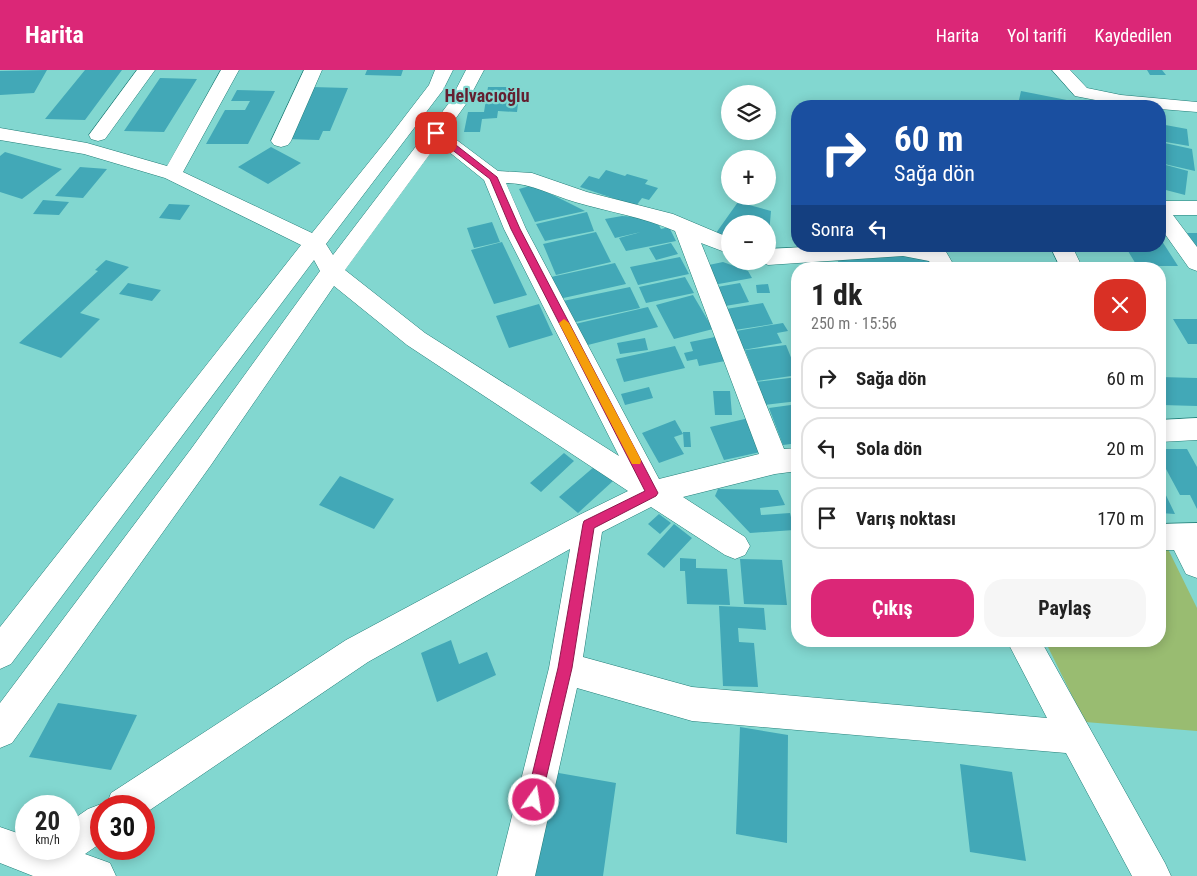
<!DOCTYPE html>
<html lang="tr">
<head>
<meta charset="utf-8">
<style>
	:root { --surface:#fff; --page:#f6f6f6; --text:#222; --muted:#767676; --line:#e0e0e0; --accent:#db2777 }
	body { margin:0; font-family:"Roboto Condensed",sans-serif; background:var(--page); color:var(--text); height:100vh; display:flex; flex-direction:column; font-size:19px; white-space:nowrap }
	* { box-sizing:border-box; margin:0 }
	p { font-size:16px; color:var(--muted) }
	.icon { flex:none; width:28px; height:28px; fill:none; stroke:currentColor; stroke-width:2; stroke-linecap:round; stroke-linejoin:round }
	.map { position:relative; flex:1; overflow:hidden }
	.sheet { position:absolute; left:791px; top:192px; width:375px; height:385px; display:flex; flex-direction:column; background:var(--surface); border-radius:20px; box-shadow:0 2px 12px #0003 }
	.sheet>* { flex:none }
	.top-card { position:absolute; left:791px; top:30px; width:375px; height:152px; border-radius:20px; box-shadow:0 2px 12px #0003; background:#1a4fa0; color:#fff; overflow:hidden }
	.tools { position:absolute; left:721px; top:15px; display:grid; gap:10px }
	.tools a { display:grid; place-items:center; width:55px; height:55px; border-radius:50%; background:var(--surface); box-shadow:0 2px 12px #0003; font-size:25px }
	.speed { position:absolute; left:15px; top:725px; display:flex; gap:10px; font-size:25px; font-weight:700; text-align:center }
	.speed>* { display:grid; place-content:center; width:65px; height:65px; border-radius:50%; background:var(--surface); box-shadow:0 2px 12px #0003; line-height:1 }
	.speed small { font-size:12px; font-weight:400 }
	.speed .limit { border:8px solid #d22; background:#fff; color:#111 }
	.pin { position:absolute; display:grid; place-items:center; width:42px; height:42px; color:#fff; margin:-21px; border-radius:10px; box-shadow:0 2px 8px #0006 }
	.me { position:absolute; width:55px; margin:-28px; rotate:13deg; stroke-linejoin:round; filter:drop-shadow(0 0 4px #0008) }
	.turn { display:flex; align-items:center; gap:18px; height:105px; padding:0 20px; font-size:22px }
	.turn .icon { width:65px; height:65px; stroke-width:2.5 }
	.turn b { display:block; font-size:35px; line-height:42px }
	.then { display:flex; align-items:center; height:48px; padding:0 20px; background:#0003; gap:10px; font-size:19px }
	.round { display:grid; place-items:center; flex:none; width:52px; height:52px; border-radius:20px; background:var(--page) }
	.summary { display:flex; align-items:center; justify-content:space-between; height:85px; padding:0 20px }
	h1 { font-size:30px; font-weight:700; line-height:38px }
	.primary-button { display:flex; gap:10px; margin-top:auto; padding:10px 20px }
	.primary-button a { flex:1; height:58px; border-radius:20px; background:var(--accent); color:#fff; font-size:20px; font-weight:700; line-height:58px; text-align:center }
	.primary-button a+a { background:var(--page); color:var(--text) }
	ul { padding:0; list-style:none }
	li { display:flex; align-items:center; gap:15px; height:62px; margin:0 10px 8px; padding:0 10px; border:2px solid var(--line); border-radius:20px }
	li div { flex:1 }
	li b { display:block; font-size:19px }
	li em { font-style:normal }
	header { display:flex; align-items:center; gap:30px; box-sizing:border-box; height:70px; padding:0 25px; background:var(--accent); color:#fff }
	header strong { font-size:24px }
	nav { display:flex; gap:28px; margin-inline-start:auto; font-size:18px }
	.map>svg:first-child { display:block }
	.green { fill:#99bc71 }
	.building { fill:#42a8b7 }
	.lines { fill:none; stroke-linecap:round; stroke-linejoin:round }
	.minor-casing { stroke:#207c76; stroke-width:1 }
	.minor { fill:#fff; fill-rule:evenodd }
	.route { fill:#db2777; stroke:#8e194d }
	.slow { fill:#f59e0b }
	.labels { text-anchor:middle; stroke-width:4.5; stroke-linejoin:round; paint-order:stroke }
	.far-district-label { font-size:18px; font-weight:bold; fill:#641f30; stroke:#82d7d0 }
</style>
</head>
<body>
<header>
<strong>Harita</strong>
<nav><a>Harita</a><a>Yol tarifi</a><a>Kaydedilen</a></nav>
</header>
<div class="map">
<svg width="1197" height="806" viewBox="0 0 1197 806">
	<rect width="100%" height="100%" fill="#82d7d0"/>
	<!-- green -->
	<path class="green" d="M1160,477h7l30,61v123l-112,-9 -40,-81h115z"/>
	<!-- building -->
	<path class="building" d="M47,0l-13,23 -34,2v-24z
		M85,0h37l-37,50 -40,-1z
		M367,0h36l-2,6 -36,-1z
		M1147,0h15l4,5h-16z
		M160,8l37,1 -33,53 -40,-1z
		M312,17l36,1 -18,43h-7l-4,9 -32,-1z
		M488,17h28l-2,9h5l-2,16 -19,-1 -1,7 -15,1 -2,13h-16l4,-20h16z
		M237,20l38,1 -27,53h-42l19,-34h20l5,-9h-19z
		M1021,21l66,13v2h-37l-31,-6z
		M1160,54l27,5 2,17 -29,-5z
		M1160,72l32,7 3,22 -35,-8z
		M271,77l30,16 -33,21 -30,-17z
		M5,82l57,17 -40,30 -22,-7v-36z
		M1166,95l22,6 -3,24 -23,-6z
		M80,97l27,2 -24,29 -28,-2z
		M606,100l19,6 2,-2 21,6 -3,4 13,4 -9,12 -7,-2 -6,8 -56,-19 9,-11 10,3z
		M533,115l52,26 -50,11 -16,-33z
		M43,130l26,2 -10,13 -26,-1z
		M738,132l33,9 -2,23 -1,-10h-38v13l-14,-4z
		M169,134l21,1 -10,15 -21,-2z
		M587,142l7,19 -49,10 -9,-17z
		M622,146l33,2 6,11 8,-2 7,14 -50,10 -7,-13 22,-6 -26,6 -10,-19z
		M492,152l8,20 -26,6 -7,-20z
		M596,162l15,30 -55,13 -13,-31z
		M1187,163h10v14z
		M1160,168l18,28h-28l1,3h-63l-1,-3h50l-12,-20h35z
		M502,172l25,53 -33,9 -23,-54z
		M671,173l7,11 -22,6 -7,-12z
		M896,184l37,3 4,12h-96l-5,-13z
		M680,187l9,17 -51,11 -8,-18z
		M106,190l23,7 -49,46 20,6 -39,39 -42,-15 79,-72 -3,-1z
		M723,192l25,9 4,7 -39,7 -9,-19z
		M615,193l11,21 -67,15 -8,-22z
		M685,207l9,16 -48,10 -7,-16z
		M128,213l33,7 -9,11 -33,-7z
		M740,213l9,19 -24,4 -8,-19z
		M768,214l2,9h-13l-1,-8z
		M630,217l10,21 -69,15 -8,-22z
		M693,225l20,34 -39,10 -18,-34z
		M763,233l10,21 -38,6 -9,-21z
		M539,234l14,31 -44,13 -13,-32z
		M648,237l10,20 -74,19 -9,-22z
		M1173,249h24v25h-9z
		M783,253l5,8 -11,2 5,10 -39,7 -7,-19z
		M715,267l10,24 -26,5 -2,-7 -10,2 -3,-8 9,-2 -3,-9z
		M645,268l3,12 -28,4 -3,-11z
		M786,275l12,30 -41,6 -12,-31z
		M675,276l10,22 -61,14 -8,-23z
		M798,307v24l-34,4 -8,-23z
		M1160,307l37,1v28l-35,-1z
		M649,317l4,11 -28,7 -4,-11z
		M713,321h17l2,24h-17z
		M798,334v39l-15,2 -14,-37z
		M749,348l16,33 -41,9 -14,-33z
		M675,350l8,14 -9,3 10,17 -25,9 -17,-30z
		M683,362h7l1,15h-7z
		M1160,379h27l10,18v42l-7,-14h-10l-14,-26h-6z
		M564,383l10,8 -33,31 -11,-9z
		M595,396l18,15 -35,32 -19,-16z
		M340,406l54,23 -20,30 -55,-24z
		M1160,417h2l13,27 -15,-1z
		M718,419l60,1 7,15 -25,3 1,7 29,-2 4,17 -44,3 -35,-37z
		M659,444l12,9 -11,11 -12,-10z
		M674,454l18,14 -28,30 -17,-14z
		M680,488l16,1v9l31,1 3,36 -43,-1 -2,-33h-5z
		M740,489l42,1 5,45 -43,-1z
		M719,536l45,2 2,22 -28,-2 1,14 15,1 4,44 -35,-1z
		M451,570l8,24 28,-12 9,23 -59,27 -16,-49z
		M58,633l79,12 -26,55 -82,-13z
		M740,657l48,8 -1,108 -51,-9z
		M960,694l52,8 14,89 -56,-9z
		M553,702l63,11 -13,93h-68z"/>
	<g class="lines">
		<!-- minor casing -->
		<g class="minor-casing">
			<path id="minor" d="M137,0h18l-50,69 -7,2 -7,-2 -2,-4z
				M221,0h18l-56,102 129,61 74,-92 43,-56 6,-15h18l-10,20 -117,154 7,11 116,-152 17,-33h18l-18,34 -20,28 52,39 34,2 55,19 86,22 57,24v16l-29,-11 83,206 14,-1v23l-23,3 -92,23 62,40 5,9 -5,9 -10,4 -10,-4 -74,-48 -49,25 -19,125 109,30 355,31 -40,-77h34l124,222 6,13h-39l-66,-123 -374,-32 -115,-33 -42,188h-38l52,-208 21,-119 -202,113 -224,152v-8h-43v37l-16,11 25,9 6,13h-83l-33,-13v-36l26,9v13h43v-27l19,-13 13,-5 5,2 5,-13 235,-153 233,-125 49,-24 -221,-146 -73,-59 -123,179 -199,278 -12,5v-45l191,-254 129,-178 -6,-11 -303,404 -11,5v-42l301,-382 -136,-67 -81,-24 -84,-14v-12l87,15 80,23zM438,73l46,37 20,49 115,227 -194,-123 -80,-63zM506,113c25,0 45,12 69,19 34,10 68,15 100,29l84,223 -100,25 -133,-250z
				M304,0h18l-31,71 -3,4 -7,2 -7,-2 -3,-4z
				M1052,0h18l17,18 34,7 76,7v10l-37,-3v-3l-39,-1 -46,-9z
				M1160,131h37v14h-24l24,32v24l-8,-3 -29,-41z
				M823,176h107l15,4 11,19h-22l-5,-8 -26,-5 -135,9 -8,-4h8v-12z
				M1050,176h22l11,23h-22z
				M1197,348v22l-37,2v-22z
				M1197,453v55l-11,-4 -12,-24h-14v-26z"/>
		</g>
		<!-- minor -->
		<use href="#minor" class="minor"/>
	</g>
	<!-- route -->
	<path class="route" d="M433,61h5l59,46 23,52 138,264 -2,3 -62,32 -22,140 -31,132 -2,6 -5,2 -5,-2 -3,-6 32,-132 25,-144 1,-3 61,-30 -134,-262 -21,-50 -57,-44z"/>
	<!-- slow -->
	<path class="slow" d="M564,249l5,4 71,135 1,3 -1,3h-8l-73,-141z"/>
	<g class="labels">
		<!-- far-district labels -->
		<g class="far-district-label">
			<text x="487" y="32">Helvacıoğlu</text>
		</g>
	</g>
</svg>
<div class="tools">
<a><svg class="icon" aria-label="layers" viewBox="0 0 24 24"><path d="M12 4l9 5-9 5-9-5zM3 14l9 5 9-5"/></svg></a>
<a>+</a>
<a>−</a>
</div>
<div class="speed"><div>20<small>km/h</small></div><div class="limit">30</div></div>
<div class="pin" style="left:436px;top:63px;background:#d93025"><svg class="icon" aria-label="arrive" viewBox="0 0 24 24"><path d="M6 21V4h12l-3 4 3 4H6"/></svg></div>
<svg class="me" style="left:534px;top:730px" viewBox="-20 -20 40 40"><circle r="17" fill="#db2777" stroke="#fff" stroke-width="3"/><path d="M0-11L8 9 0 5-8 9z" fill="#fff"/></svg>
<div class="top-card">
<div class="turn"><svg class="icon" aria-label="right" viewBox="0 0 24 24"><path d="M7 20v-9h11M14 6l5 5-5 5"/></svg><div><b>60 m</b>Sağa dön</div></div>
<div class="then">Sonra<svg class="icon" aria-label="left" viewBox="0 0 24 24"><path d="M17 20v-9H6M10 6l-5 5 5 5"/></svg></div>
</div>
<section class="sheet">
<div class="summary"><div><h1>1 dk</h1><p>250 m · 15:56</p></div><a class="round" style="background:#d93025;color:#fff"><svg class="icon" aria-label="close" viewBox="0 0 24 24"><path d="M6 6l12 12M18 6L6 18"/></svg></a></div>
<ul>
<li><svg class="icon" aria-label="right" viewBox="0 0 24 24"><path d="M7 20v-9h11M14 6l5 5-5 5"/></svg><div><b>Sağa dön</b></div><em>60 m</em></li>
<li><svg class="icon" aria-label="left" viewBox="0 0 24 24"><path d="M17 20v-9H6M10 6l-5 5 5 5"/></svg><div><b>Sola dön</b></div><em>20 m</em></li>
<li><svg class="icon" aria-label="arrive" viewBox="0 0 24 24"><path d="M6 21V4h12l-3 4 3 4H6"/></svg><div><b>Varış noktası</b></div><em>170 m</em></li>
</ul>
<div class="primary-button"><a>Çıkış</a><a>Paylaş</a></div>
</section>
</div>
</body>
</html>
